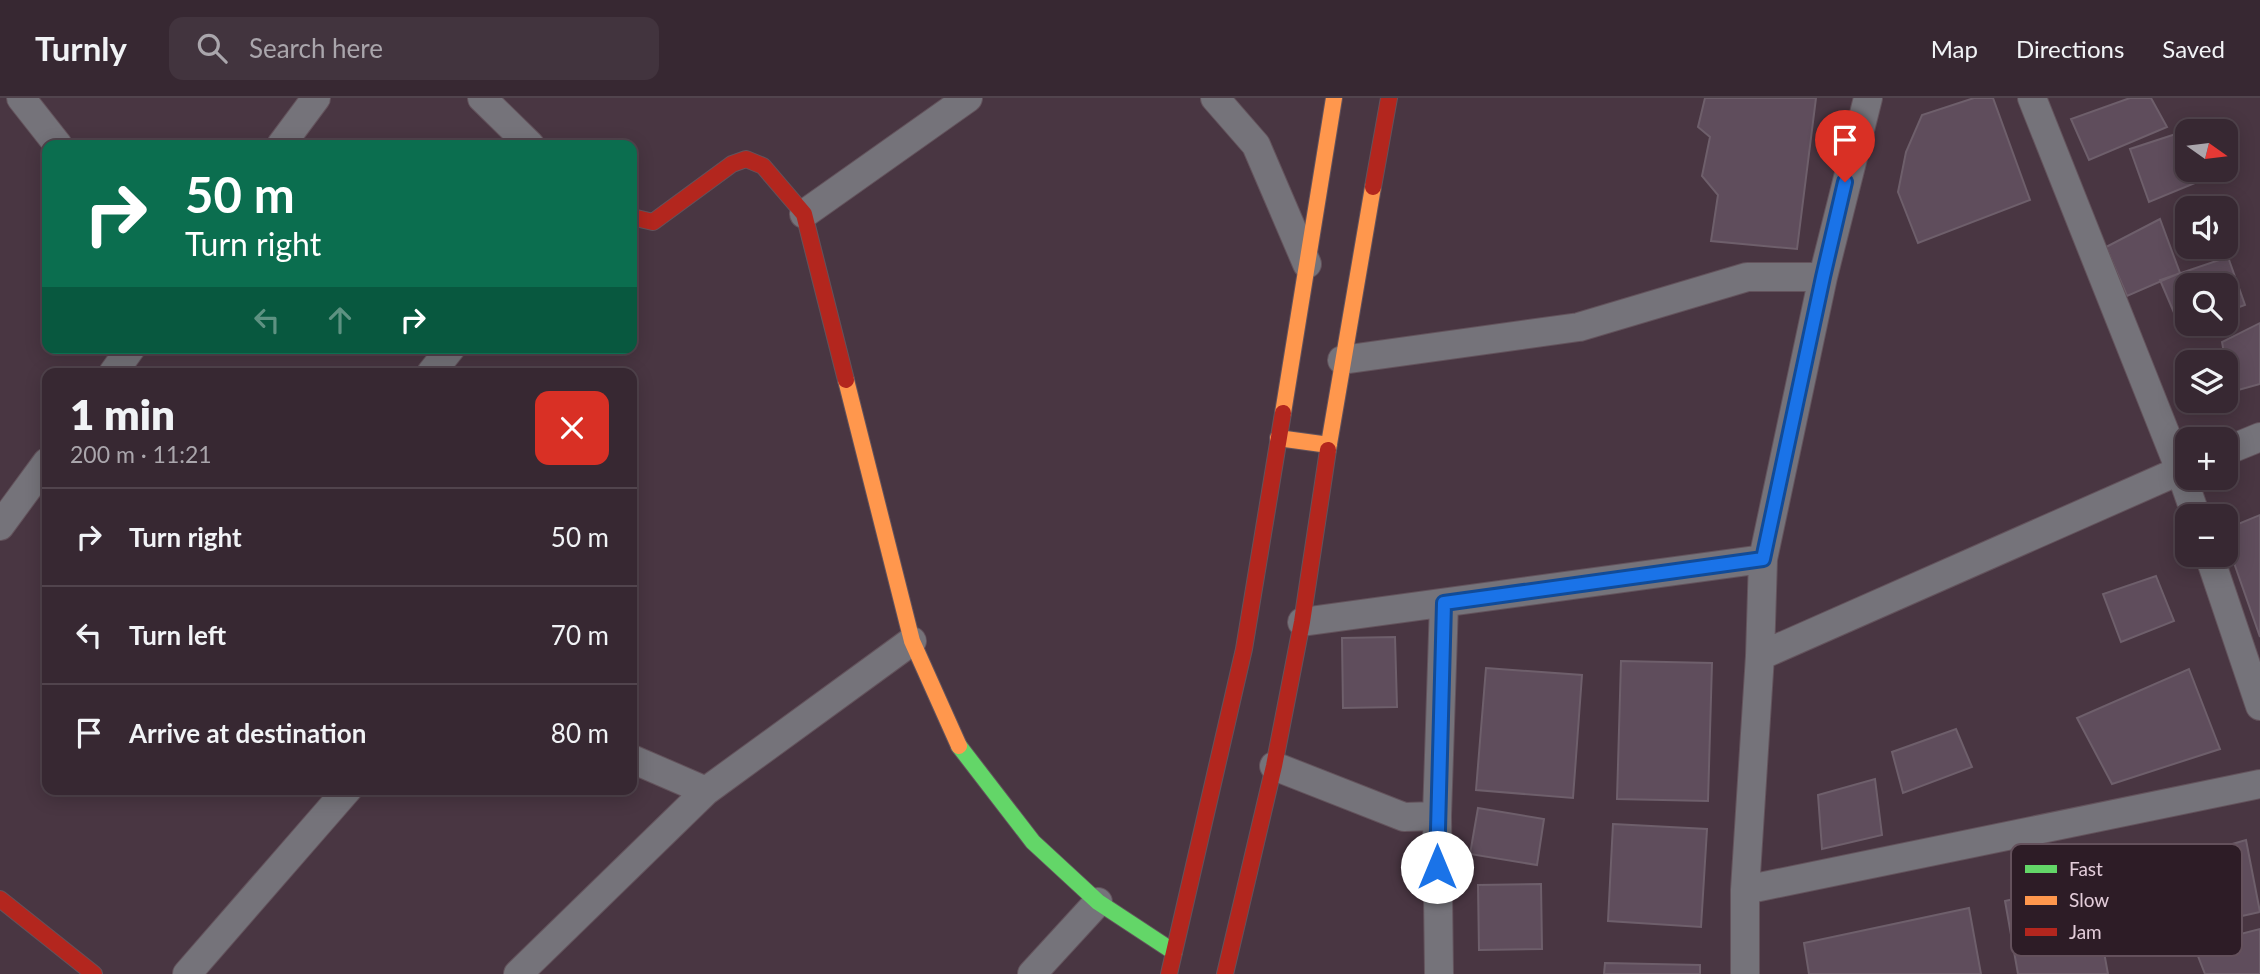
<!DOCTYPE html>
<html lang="en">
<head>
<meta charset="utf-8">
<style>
	:root { --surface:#372832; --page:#42343e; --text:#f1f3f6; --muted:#aaa6ac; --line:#51444d }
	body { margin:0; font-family:Lato,sans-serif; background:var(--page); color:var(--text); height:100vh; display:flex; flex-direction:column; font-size:26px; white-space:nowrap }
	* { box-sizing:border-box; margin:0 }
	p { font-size:23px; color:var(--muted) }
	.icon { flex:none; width:38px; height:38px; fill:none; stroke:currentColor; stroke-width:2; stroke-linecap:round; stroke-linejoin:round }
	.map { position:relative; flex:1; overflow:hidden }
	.panel { position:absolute; left:42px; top:270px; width:595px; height:427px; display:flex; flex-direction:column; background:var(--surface); border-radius:14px; box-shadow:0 4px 18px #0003,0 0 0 2px var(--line) }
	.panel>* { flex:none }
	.banner { position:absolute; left:42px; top:42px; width:595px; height:214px; border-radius:14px; box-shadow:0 4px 18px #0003,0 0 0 2px var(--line); background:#0b6e4f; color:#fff; overflow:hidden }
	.needle { width:46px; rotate:104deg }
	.controls { position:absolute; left:2175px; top:21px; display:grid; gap:14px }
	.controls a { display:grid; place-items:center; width:63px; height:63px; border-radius:14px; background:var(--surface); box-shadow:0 4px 18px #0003,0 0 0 2px var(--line); font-size:35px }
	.pin { position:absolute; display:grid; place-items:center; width:60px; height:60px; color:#fff; margin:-72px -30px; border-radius:50% 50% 50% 0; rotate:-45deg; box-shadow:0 0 7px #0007 }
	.pin .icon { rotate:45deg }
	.me { position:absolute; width:77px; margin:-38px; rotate:0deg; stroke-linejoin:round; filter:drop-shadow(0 0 5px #0008) }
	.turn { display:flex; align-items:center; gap:24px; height:147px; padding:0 28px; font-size:32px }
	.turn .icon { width:91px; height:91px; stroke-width:2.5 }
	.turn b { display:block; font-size:49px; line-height:60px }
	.lanes { display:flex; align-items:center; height:66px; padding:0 28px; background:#0003; justify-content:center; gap:35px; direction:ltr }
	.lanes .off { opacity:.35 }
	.round { display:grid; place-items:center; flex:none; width:74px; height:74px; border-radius:14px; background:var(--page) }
	.head { display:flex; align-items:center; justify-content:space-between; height:119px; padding:0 28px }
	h1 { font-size:42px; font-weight:800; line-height:52px }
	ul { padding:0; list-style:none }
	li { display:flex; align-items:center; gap:21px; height:98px; padding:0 28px; border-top:2px solid var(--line) }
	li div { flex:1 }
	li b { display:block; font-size:26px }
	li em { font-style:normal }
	header { display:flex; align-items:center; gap:42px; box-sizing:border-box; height:98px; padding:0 35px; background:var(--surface); border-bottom:2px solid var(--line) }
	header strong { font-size:33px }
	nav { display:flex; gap:38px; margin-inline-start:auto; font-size:24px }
	.search { width:490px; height:63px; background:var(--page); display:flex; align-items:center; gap:18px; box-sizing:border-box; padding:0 24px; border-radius:14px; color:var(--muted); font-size:26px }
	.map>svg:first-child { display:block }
	.building { fill:#5f4d5c; stroke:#6e5f6b; stroke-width:2 }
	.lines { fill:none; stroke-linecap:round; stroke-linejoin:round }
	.street-casing { stroke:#63535c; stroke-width:30 }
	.fast-casing { stroke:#63535c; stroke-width:18 }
	.slow-casing { stroke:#63535c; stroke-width:18 }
	.jam-casing { stroke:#63535c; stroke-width:18 }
	.street { stroke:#75737a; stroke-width:28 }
	.fast { stroke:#63d668; stroke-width:16 }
	.slow { stroke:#ff974d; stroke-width:16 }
	.jam { stroke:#b3261e; stroke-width:16 }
	.route-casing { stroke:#114b97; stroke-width:18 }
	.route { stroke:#1a73e8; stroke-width:12 }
	.key { fill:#2d1c26; stroke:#64515c; stroke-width:2 }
	.key-label { font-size:19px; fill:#e3ccd9 }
</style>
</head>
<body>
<header>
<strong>Turnly</strong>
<div class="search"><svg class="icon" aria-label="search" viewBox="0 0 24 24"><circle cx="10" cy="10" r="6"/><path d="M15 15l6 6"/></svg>Search here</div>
<nav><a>Map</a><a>Directions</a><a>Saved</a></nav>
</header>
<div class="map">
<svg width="2260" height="876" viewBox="0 0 2260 876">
	<rect width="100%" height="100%" fill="#493642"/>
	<!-- building -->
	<path class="building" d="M1705,0h111l-19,151 -86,-8 7,-46 -16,-19 8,-39 -12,-10z
		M1974,0h19l37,102 -112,43 -20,-51 8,-40 16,-37z
		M2130,0h21l16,29 -78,33 -18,-41z
		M2194,30l1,3h-7v39h21l3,6 -63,26 -19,-53z
		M2160,121l20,54 -53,23 -21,-49z
		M2228,159l17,48 -19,7v-27h-38v39h8l-15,5 -21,-49z
		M2260,225v61l-29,8 -9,-50z
		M2260,417v122l-34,-97v-11z
		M2156,478l18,45 -53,21 -18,-48z
		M1395,539l2,70 -54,1 -1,-70z
		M1621,563l91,2 -4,138 -91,-2z
		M1486,570l96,7 -9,123 -97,-8z
		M2189,571l31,80 -108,35 -35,-66z
		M1956,631l16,38 -69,26 -11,-41z
		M1875,681l7,56 -60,14 -4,-54z
		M1478,710l66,11 -7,46 -67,-11z
		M1613,726l94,5 -6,98 -93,-6z
		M2246,742l14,72 -36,8 -16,-69z
		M2091,783l17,93h-90l-13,-73z
		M1541,786l1,65 -63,1 -1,-65z
		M1969,810l12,66h-172l-5,-31z
		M2260,831v45h-55l-11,-28z
		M1605,865l95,2v9h-96z"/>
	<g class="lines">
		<!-- street casing -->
		<g class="street-casing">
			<path id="street" d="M21,0l37,47
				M482,0l48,47
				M1215,0l41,47 51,119
				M2032,0l148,372 16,46
				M281,47l35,-47
				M804,116l164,-116
				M1342,262l237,-33 168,-50h76
				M113,275l18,-25
				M431,275l20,-25
				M2226,353l34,-14
				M0,428l47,-64
				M2209,457l51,151
				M1302,524l461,-63
				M1760,558l428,-189
				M632,661l74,32
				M1274,668l130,51 33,-1 2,158
				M1437,718l7,-213
				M1745,792l515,-106
				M187,876l161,-185
				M518,876l188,-183 206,-150
				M1032,876l66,-72
				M1745,876v-84l15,-234 3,-97 60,-282 45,-179"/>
		</g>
		<!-- fast casing -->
		<g class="fast-casing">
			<path id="fast" d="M959,648l74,96 65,60 76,50"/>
		</g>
		<!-- slow casing -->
		<g class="slow-casing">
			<path id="slow" d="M846,282l66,261 47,105
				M1283,315l51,-315
				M1278,340l51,7
				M1328,352l45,-263"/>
		</g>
		<!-- jam casing -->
		<g class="jam-casing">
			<path id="jam" d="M1373,89l16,-89
				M632,119l21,5 79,-58 14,-5 17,7 41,48 42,166
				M0,801l94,75
				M1169,876l75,-325 39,-236
				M1225,876l49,-208 28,-144 26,-172"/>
		</g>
		<!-- street -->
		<use href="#street" class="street"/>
		<!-- fast -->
		<use href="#fast" class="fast"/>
		<!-- slow -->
		<use href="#slow" class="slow"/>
		<!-- jam -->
		<use href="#jam" class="jam"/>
	</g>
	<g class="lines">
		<!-- route casing -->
		<g class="route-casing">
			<path id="route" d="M1437,769l7,-264 319,-44 60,-282 22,-95"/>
		</g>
		<!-- route -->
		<use href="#route" class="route"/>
	</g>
	<!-- legend -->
	<rect x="2011" y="746" width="231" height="112" rx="10" class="key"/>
	<rect x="2025" y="767" width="32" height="8" fill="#63d668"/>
	<rect x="2025" y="798" width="32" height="9" fill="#ff974d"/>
	<rect x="2025" y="830" width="32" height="8" fill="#b3261e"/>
	<g class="key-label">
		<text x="2069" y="778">Fast</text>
		<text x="2069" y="809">Slow</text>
		<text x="2069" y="841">Jam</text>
	</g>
</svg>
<div class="controls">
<a><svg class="needle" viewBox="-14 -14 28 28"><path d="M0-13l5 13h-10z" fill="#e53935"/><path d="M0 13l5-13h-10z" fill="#aaa6ac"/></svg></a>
<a><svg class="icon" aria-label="sound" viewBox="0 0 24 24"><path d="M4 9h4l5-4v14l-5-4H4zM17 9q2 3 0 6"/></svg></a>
<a><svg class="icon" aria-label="search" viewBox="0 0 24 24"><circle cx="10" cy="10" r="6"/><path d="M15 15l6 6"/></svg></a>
<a><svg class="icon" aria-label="layers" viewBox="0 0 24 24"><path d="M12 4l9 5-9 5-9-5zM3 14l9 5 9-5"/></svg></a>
<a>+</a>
<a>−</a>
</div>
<div class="pin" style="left:1845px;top:84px;background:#d93025"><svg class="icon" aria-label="arrive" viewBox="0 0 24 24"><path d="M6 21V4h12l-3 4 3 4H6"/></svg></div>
<svg class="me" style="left:1437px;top:769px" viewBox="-20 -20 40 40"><circle r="19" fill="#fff"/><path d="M0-13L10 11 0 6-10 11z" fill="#1a73e8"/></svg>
<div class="banner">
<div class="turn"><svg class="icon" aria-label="right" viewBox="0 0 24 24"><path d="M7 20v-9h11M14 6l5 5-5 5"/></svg><div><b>50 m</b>Turn right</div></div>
<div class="lanes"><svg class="icon off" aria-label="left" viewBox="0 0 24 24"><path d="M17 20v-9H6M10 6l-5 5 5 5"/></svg><svg class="icon off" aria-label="ahead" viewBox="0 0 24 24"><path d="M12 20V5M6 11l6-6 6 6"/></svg><svg class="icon" aria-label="right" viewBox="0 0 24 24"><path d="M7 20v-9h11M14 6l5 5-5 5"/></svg></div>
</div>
<section class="panel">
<div class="head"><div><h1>1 min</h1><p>200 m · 11:21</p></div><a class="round" style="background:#d93025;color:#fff"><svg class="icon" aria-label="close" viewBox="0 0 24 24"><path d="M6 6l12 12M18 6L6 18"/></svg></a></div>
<ul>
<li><svg class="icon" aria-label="right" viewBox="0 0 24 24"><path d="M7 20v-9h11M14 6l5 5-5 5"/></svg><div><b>Turn right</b></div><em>50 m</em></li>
<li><svg class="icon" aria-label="left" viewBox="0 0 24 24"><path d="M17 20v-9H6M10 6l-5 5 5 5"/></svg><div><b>Turn left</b></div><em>70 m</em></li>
<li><svg class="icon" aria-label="arrive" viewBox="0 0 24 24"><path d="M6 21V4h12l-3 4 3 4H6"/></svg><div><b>Arrive at destination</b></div><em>80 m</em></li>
</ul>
</section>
</div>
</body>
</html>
